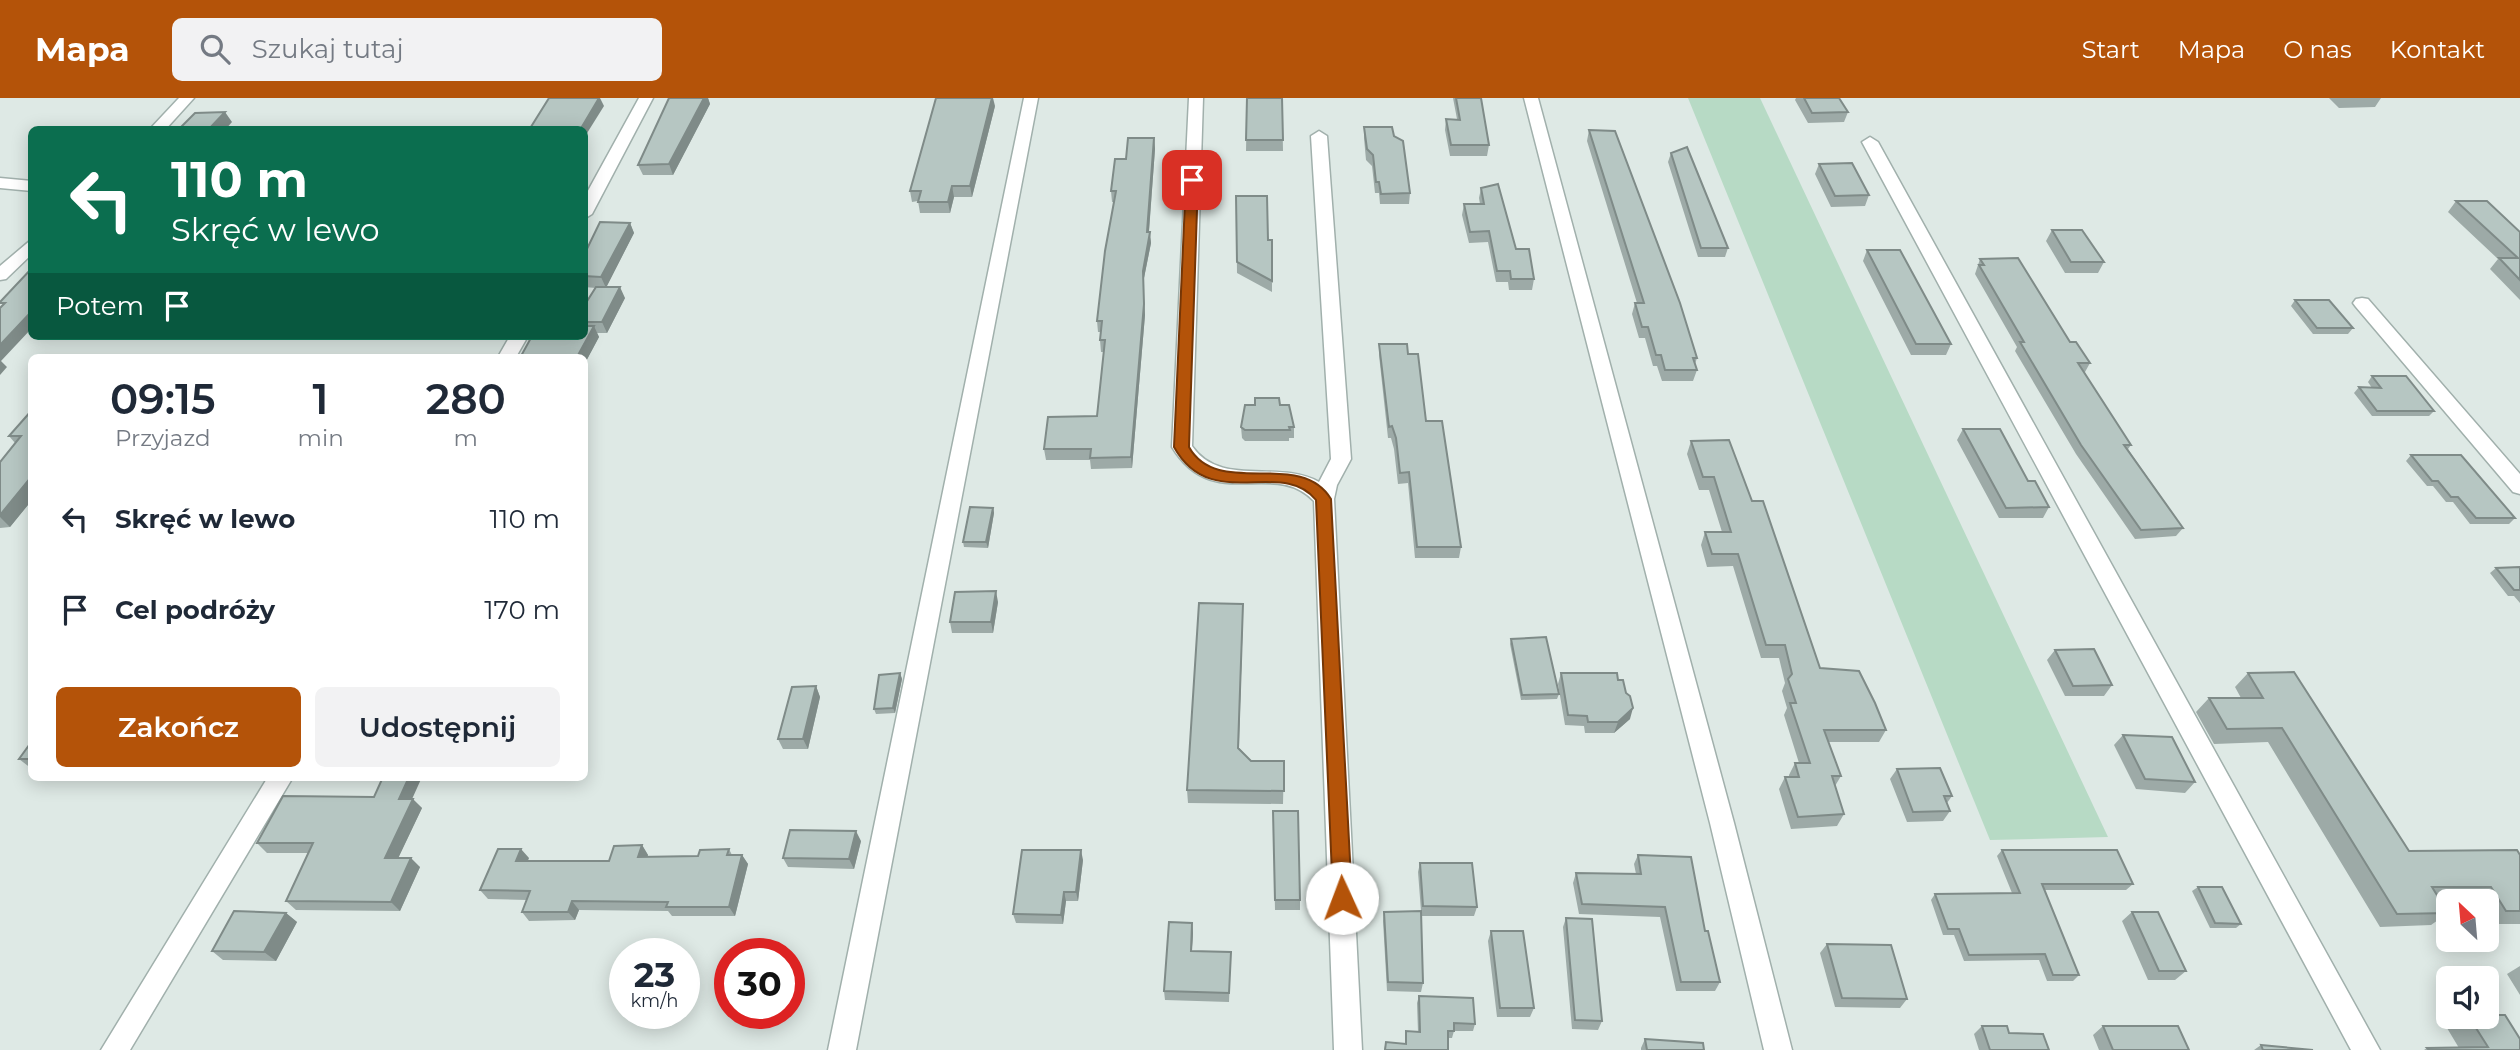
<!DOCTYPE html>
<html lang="pl">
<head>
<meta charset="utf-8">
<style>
	:root { --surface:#fff; --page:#f2f2f3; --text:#1f2937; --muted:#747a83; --accent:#b45309 }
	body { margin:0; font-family:Montserrat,sans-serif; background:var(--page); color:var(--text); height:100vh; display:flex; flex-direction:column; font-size:26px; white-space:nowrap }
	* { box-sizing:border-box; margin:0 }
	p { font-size:23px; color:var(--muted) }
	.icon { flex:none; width:38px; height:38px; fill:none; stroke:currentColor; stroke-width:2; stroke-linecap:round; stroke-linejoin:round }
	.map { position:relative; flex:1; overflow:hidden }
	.drawer { position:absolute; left:28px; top:256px; width:560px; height:427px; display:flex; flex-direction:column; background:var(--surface); border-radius:10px; box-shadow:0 4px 18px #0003 }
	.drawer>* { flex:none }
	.top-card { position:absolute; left:28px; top:28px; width:560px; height:214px; border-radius:10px; box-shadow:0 4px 18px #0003; background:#0b6e4f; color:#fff; overflow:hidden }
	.needle { width:46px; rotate:334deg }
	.tools { position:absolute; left:2436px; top:791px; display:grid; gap:14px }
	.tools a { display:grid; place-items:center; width:63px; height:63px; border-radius:10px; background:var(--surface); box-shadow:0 4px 18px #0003; font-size:35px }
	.speed { position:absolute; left:609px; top:840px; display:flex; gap:14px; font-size:35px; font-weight:700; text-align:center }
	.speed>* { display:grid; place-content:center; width:91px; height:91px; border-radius:50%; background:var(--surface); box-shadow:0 4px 18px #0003; line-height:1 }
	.speed small { font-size:18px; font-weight:400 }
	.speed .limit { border:10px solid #d22; background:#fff; color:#111 }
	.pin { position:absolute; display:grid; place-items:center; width:60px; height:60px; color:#fff; margin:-30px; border-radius:14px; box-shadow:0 4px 10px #0006 }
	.me { position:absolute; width:77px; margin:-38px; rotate:358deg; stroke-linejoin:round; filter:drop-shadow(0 0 5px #0008) }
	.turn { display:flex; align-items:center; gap:24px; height:147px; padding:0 28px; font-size:32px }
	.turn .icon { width:91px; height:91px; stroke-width:2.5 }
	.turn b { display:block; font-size:49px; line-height:60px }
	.then { display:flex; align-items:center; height:66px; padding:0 28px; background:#0003; gap:14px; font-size:26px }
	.eta { display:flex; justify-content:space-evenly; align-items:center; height:119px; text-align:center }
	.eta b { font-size:42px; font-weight:600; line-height:49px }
	.action { display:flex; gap:14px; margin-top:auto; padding:14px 28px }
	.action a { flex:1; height:80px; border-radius:10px; background:var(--accent); color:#fff; font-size:28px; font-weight:600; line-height:80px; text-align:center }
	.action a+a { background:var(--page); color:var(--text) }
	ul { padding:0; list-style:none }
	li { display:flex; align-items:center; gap:21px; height:91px; padding:0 28px }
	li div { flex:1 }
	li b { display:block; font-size:26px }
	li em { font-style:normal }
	header { display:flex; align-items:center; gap:42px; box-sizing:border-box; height:98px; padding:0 35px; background:var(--accent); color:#fff }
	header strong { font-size:33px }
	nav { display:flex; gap:38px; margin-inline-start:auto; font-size:24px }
	.search { width:490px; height:63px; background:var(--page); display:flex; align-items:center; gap:18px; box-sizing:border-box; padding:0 24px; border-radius:10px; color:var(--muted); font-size:26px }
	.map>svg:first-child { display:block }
	.green { fill:#b7dac5 }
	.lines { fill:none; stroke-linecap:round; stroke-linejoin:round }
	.minor-casing { stroke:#a1b0ac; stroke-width:3 }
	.minor { fill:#fff; fill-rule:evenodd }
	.wall { fill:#9daaa7 }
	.shaded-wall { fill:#7f8b88 }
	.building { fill:#b6c6c2; stroke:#7f8b88; stroke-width:2 }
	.route { fill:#b45309; stroke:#753606; stroke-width:2 }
</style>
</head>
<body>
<header>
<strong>Mapa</strong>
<div class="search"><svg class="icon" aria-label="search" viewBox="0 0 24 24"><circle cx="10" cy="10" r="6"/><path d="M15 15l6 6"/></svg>Szukaj tutaj</div>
<nav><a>Start</a><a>Mapa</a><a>O nas</a><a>Kontakt</a></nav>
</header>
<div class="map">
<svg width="2520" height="952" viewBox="0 0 2520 952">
	<rect width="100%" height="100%" fill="#dee9e5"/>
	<!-- green -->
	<path class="green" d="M1688,0h72l348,739 -118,3z"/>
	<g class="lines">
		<!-- minor casing -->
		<g class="minor-casing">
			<path id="minor" d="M179,0h15l-29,32h-16z
				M639,0h14l-61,116 -8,5v-21z
				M1024,0h14l-182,952h-28z
				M1189,0h14l-11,348c29,42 86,13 127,36l12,-23 -20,-323 8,-5 8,5 24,323 -14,26 -3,14 28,551h-28l-20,-549c-41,-43 -101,14 -142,-54z
				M1524,0h14l196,725 58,227h-28l-54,-227z
				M1870,39l8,5 502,908h-29l-489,-908z
				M0,80l32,3v10l-32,-3z
				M32,141v15l-26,25 -6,1v-14z
				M2362,200l6,1 152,175v20l-7,-2 -157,-185 -3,-4 3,-4z
				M510,238h18l-12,21h-18z
				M268,679h25l-163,273h-29z"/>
		</g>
		<!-- minor -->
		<use href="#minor" class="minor"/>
	</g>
	<!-- wall -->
	<path class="wall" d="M669,0h39l2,6 -37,71h-30l-5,-10z
		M1247,0h35l1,53h-37z
		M1453,0h28l8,47 -2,11h-37l-5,-26 1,-11h11z
		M1796,0h43l9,14 -4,10 -36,1 -13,-23z
		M2329,0h52l-6,9 -36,1z
		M995,8l-23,91h-18l-4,16h-30l-2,-12 -6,1 -2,-11z
		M1364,29l30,9 16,57 -1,11h-29l-1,-11h-4l-3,-27 -6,-6 -2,-22z
		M1589,32l108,228 -2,6 2,6 -4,11h-31l-5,-15h-4l-8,-28h-6l-7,-24 3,-11h2l-50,-162z
		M1154,40l1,11 -6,83 2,11 -8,40 2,32 -13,153 -41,1 -1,-9h-44l-2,-11 53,-33 7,-64h-3l-1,-12 1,-8h-3l-1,-11 17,-119h-2l-1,-11 15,-32z
		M1671,55l57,95 -3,9h-27l-30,-95z
		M1819,66l50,31 -4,11 -34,1 -16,-33z
		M1481,90l35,61 18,30 -2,11h-23l-1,-8h-12l-8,-40 -19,1 -7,-28 2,-11h16l-1,-6z
		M1236,98l32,44h4v52l-35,-19z
		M2456,103l64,31v68l-30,-31 8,-10 -50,-47z
		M630,125l4,10 -28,54 19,11 -18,35h-10l2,4 -15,28v-8h-62l-1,-1 63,-20v-30l12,-18 -12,-1v-32z
		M2052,132l52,32 -6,11h-33l-19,-32z
		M1867,152l84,94 -5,11h-35l-48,-94z
		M1980,161l90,83 20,21 -5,9h-1l47,73 -3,4 55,79 -7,8 -41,3 -59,-85 -61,-103 2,-4 -42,-73z
		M2295,202l58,28 -5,6h-35l-22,-28z
		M1379,246l29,10 53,193 -2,11h-44l-7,-75 -10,1 -4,-35 -3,-11h-3l-9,-83z
		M2372,278l62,35 -5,5h-57l-18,-23 5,-6 13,1 -4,-6z
		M1280,307l14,22v11h-5v3h-44l-3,-3 -1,-11z
		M32,312v90l-22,27 -10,1v-66l15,-19 -6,-7z
		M1963,331l65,52 21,26 -6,11h-44l-42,-78z
		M1691,343l61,60 68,167 66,62 -7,12h-51l13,34 -6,10 9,28 -7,12 -46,3 -12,-40 6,-12h4v-2l6,-12h4l-15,-48 3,-7 -5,-17 3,-8 -6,-25h-18l-28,-92 -26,1 -6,-22 4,-13h17l-13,-42h-10l-12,-36z
		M2411,357l104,63 -6,6h-39l-17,-22h-7l-13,-16h-6l-21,-25z
		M993,410l1,5 -6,35 -24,-1 -1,-5z
		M2520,469v36l-6,-7h-6l-18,-23 6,-5z
		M998,504l-5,31h-41l-2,-11z
		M1243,506l-4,144 12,13h33l-1,43 -95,-1 -1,-13z
		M1511,541l48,55 -2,5 -36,1 -11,-56z
		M2055,552l57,35 -8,11h-39l-18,-36z
		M900,575l2,6 -7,34 -19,1 -2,-5z
		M1561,575l69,46 -16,14h-29l-1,-7 -19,-1 -7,-41z
		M2248,575l161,178 111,4v69h-33v-23l-46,-1 7,13 -17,12 -51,2 -112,-185 -54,2 -18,-32 13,-14h32l-6,-11z
		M816,588l4,11 -12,52h-25l-5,-10z
		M2123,637l72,47 -10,11 -49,-4 -22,-44z
		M32,643v28l-13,-10z
		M1897,671l55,27 -5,7 3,8 -7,10 -36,1 -17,-43z
		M412,701l10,9 -24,50 22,9 -20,44 -104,-1 -10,-9 23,-48h-42l-10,-10z
		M1273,713l27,89v10h-25z
		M861,743l-7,28 -66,-2 -5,-9z
		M642,747l6,10 -1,2 51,-1 31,-7 3,6h10l6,9 -13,52h-63l-4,-5 -89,-1 -4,10 -46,1 -7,-9 5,-12 -39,-1 -8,-9 49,-32 -2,3h82z
		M2002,752l131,34 -7,6h-82l35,85 -6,6h-26l-8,-21 -75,1 -10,-26h-11l-12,-35 4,-6 77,-1 -15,-37z
		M1638,757l67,76 15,51 -5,9h-39l-16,-74 -81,-3 -6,-31 3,-10 60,1 -2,-10z
		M1083,762l-5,41h-12l-3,23 -47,-1 -3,-9z
		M1420,765l57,44 -3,9h-53l2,67 -2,9 -34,-1 -4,-70 1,-9 37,-1 -3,-39z
		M2198,789l43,37 -5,4h-26l-18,-37z
		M2132,814l54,59 -11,9h-27l-26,-59z
		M286,815l11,9 -21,39 -53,-1 -11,-9z
		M1566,820l36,103 -4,9 -26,-1 -9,-102z
		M1192,825l1,10 -1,18 39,1 -2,50 -64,-2 -1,-9z
		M1491,833l43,77 -4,9h-33l-9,-76z
		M1827,846l80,55 -7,9 -65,-1 -15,-54z
		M2520,868v29l-13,-21z
		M1419,898l56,28 -2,7h-19l-2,7h-4v12h-64l2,-8 19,2 1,-13 12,1 -1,-29z
		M2465,919h22l33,33h-96l3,-2h32l-12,-20z
		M1982,928l27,7 40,17h-70l-5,-16z
		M2103,928l86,24h-90l-6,-15z
		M1645,941l59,11h-63v-2z
		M2261,947l52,5h-59z"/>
	<!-- shaded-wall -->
	<path class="shaded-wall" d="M599,0h1l4,8 -20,32v-8h-4z
		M704,0h4l2,6 -37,71 -4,-11z
		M992,0h1l2,8 -23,91 -2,-11z
		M225,14l7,10 -7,8h-17z
		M1154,40l1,11 -7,94 -1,-11z
		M952,88l2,11 -4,16 -2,-11z
		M630,125l4,10 -28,55 -5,-11z
		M1150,134l1,11 -8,40 2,32 -13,153 -1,-11 12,-186z
		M620,189l5,11 -18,35 -5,-11z
		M32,213v17l-31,33 6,6 -7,8v-30z
		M594,228l5,11 -15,28v-8h-7z
		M32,378v24l-22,27 -10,-10v-2z
		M993,410l1,5 -6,35 -2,-6z
		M996,493l2,11 -5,31 -2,-11z
		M1243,506v14l-5,143v-13z
		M900,575l2,6 -7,34 -2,-5z
		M816,588l4,11 -12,52 -5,-10z
		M1633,610l-3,11 -16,14 4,-11z
		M409,679h13l-14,31 -9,-9z
		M413,701l9,9 -28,59 -9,-9z
		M856,733l5,10 -7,28 -5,-10z
		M642,747l6,10 -4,11 -6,-9z
		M521,751l8,9 -5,12 -8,-9z
		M1081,752l2,10 -5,41 -2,-9z
		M742,757l6,9 -13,52 -6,-9z
		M411,760l9,9 -20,44 -9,-9z
		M1064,794l2,9 -3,23 -2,-9z
		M572,803l7,9 -4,10 -7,-8z
		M286,815l11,9 -21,39 -12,-9z
		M1192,825l1,10 -2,27v-9z"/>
	<!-- building -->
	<path class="building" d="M549,0h50l-19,32h-51z
		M669,0h35l-35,66 -31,1z
		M936,0h56l-22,88h-18l-4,16h-30l3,-11h-11z
		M1247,0h35l1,42h-37z
		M1456,0h25l8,47h-38l-5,-26 14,1z
		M1804,0h35l9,14 -36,1z
		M225,14l-17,18h-30l17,-17z
		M1364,29h28l2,9 9,5 7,52 -29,1 -2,-12h-3l-3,-27 -6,-6z
		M1589,32l26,1 65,172 17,55h-4l4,12h-32l-4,-15h-5l-8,-28h-6l-7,-24h9z
		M1128,40h26l-7,94h3l-7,39 1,33 -13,153 -41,1 1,-9h-47l4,-32 49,-1 8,-76h-5l2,-19h-5l8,-70 11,-60h-5l4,-32h11z
		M1687,49l41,101h-27l-30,-95z
		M1852,65l17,32 -34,1 -16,-32z
		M1498,86l18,65h13l5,30h-23l-1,-8h-13l-8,-40 -19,1 -6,-28h20l-3,-16z
		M1236,98h31l1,44h4v41l-35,-19z
		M2456,103h31l33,31v48l-21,-22h19z
		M600,124l30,1 -29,54 -17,-1v-21z
		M2052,132h30l22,32h-33z
		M1867,152h33l51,94h-35z
		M2018,160l52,84h6l14,21h-12l53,82h-7l59,83 -42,2 -60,-85 -61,-103h4l-45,-77h5l-4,-6z
		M32,170v43l-32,34v-37l5,-5h-5v-1z
		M596,189h24l-18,35h-18v-16z
		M2295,202h34l24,28h-36z
		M584,228h10l-17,31 -56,-1 11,-20h52z
		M1379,246h28l1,10h10l8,67h16l19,126h-44l-8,-75 -9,1 -4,-35 -4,-12 -3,1z
		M2372,278h34l28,35h-57l-18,-24 22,1z
		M1255,300h24l1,7h9l5,22h-5l1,3h-45l-4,-3 4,-22h10z
		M32,312v66l-32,39v-53l21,-26h-12z
		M1963,331h37l28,52h7l14,26 -43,1z
		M1729,342l23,61h11l57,167 39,3 16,32 11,27h-62l17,46h-9l12,38 -46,3 -13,-40h14l-4,-14h15l-20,-60h6l-8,-24 4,-5 -7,-29h-19l-28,-91h-26l-7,-22h26l-17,-55h-11l-12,-36z
		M2411,357h50l54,63h-39l-18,-21h-7l-13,-16h-6z
		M970,409l23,1 -7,34h-23z
		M2520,469v23h-6l-18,-22z
		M996,493l-5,31h-41l5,-30z
		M1199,505l44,1 -5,144 13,13h33v30l-97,-1z
		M1546,539l13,57 -37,1 -11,-56z
		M2094,551l18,36 -39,1 -18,-36z
		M2294,574l115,179 108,-1 3,5v56h-14l-15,-24h-59l16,26 -51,1 -115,-186 -55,1 -18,-31h54l-15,-25z
		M900,575l-7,35 -19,1 5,-34z
		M1561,575h56l1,7h5l3,13 4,3 3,12 -15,14h-30l-1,-6 -19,-1z
		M816,588l-13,53h-25l14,-52z
		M2123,637l49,2 23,45 -50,-3z
		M32,643v18h-13z
		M1940,670l12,28h-8l6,15 -37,1 -16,-43z
		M383,679h26l-10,22h14l-28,59h26l-20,44 -105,-1 27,-58h-56l26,-47 91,1z
		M1273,713h25l2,89h-25z
		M790,732l66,1 -7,28 -66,-1z
		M642,747l-4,12 60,-1 2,-6 29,-1 -2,6h15l-13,52h-63l2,-5 -96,-1 -4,11h-46l8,-21 -50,-1 18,-41h23l-5,12h93l5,-15z
		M1022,752h59l-5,42h-12l-3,23 -48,-1z
		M2002,752h115l16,34h-91l37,91h-26l-8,-21 -76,1 -10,-26h-11l-13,-35 85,-1z
		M1638,757l53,2 14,74h3l12,51h-39l-16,-75 -83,-3 -6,-31 65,1z
		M1420,765h52l5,44 -54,-1z
		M2198,789h24l19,37 -26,-1z
		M234,813l52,2 -22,39 -52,-1z
		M1421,813l2,72 -35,-1 -4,-70z
		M2132,814h26l28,59h-27z
		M1566,820l26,1 10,102 -27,-1z
		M1169,824l23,1 -1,28 40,1 -2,41 -65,-2z
		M1491,833h32l11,77h-34z
		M1827,846l64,1 16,54 -65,-1z
		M1419,898l54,2 2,26 -21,-1v8h-6v19h-63l1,-8 20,2v-13l14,1z
		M2487,917h18l15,24v11h-91l-2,-2 61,-1 -19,-30h18z
		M1982,928h25l2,7 34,1 6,16h-59z
		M2103,928h75l11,24h-76z
		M1645,941l58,4 1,7h-57z
		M2261,947l52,5h-50z"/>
	<!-- route -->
	<path class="route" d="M1192,78l6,4 -9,267c29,52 111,1 142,52l21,399 -3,6 -7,3 -6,-3 -3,-6 -17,-398c-34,-43 -105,14 -142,-53l12,-267z"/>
</svg>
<div class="tools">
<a><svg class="needle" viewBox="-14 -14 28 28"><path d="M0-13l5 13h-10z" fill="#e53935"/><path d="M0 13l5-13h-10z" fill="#747a83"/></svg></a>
<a><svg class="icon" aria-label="sound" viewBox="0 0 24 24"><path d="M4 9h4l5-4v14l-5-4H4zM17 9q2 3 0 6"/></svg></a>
</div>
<div class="speed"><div>23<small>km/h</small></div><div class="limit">30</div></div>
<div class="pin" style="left:1192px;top:82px;background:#d93025"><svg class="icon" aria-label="arrive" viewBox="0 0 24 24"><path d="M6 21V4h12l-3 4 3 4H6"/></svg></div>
<svg class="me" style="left:1342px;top:800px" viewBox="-20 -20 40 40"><circle r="19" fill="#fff"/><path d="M0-13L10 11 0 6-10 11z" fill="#b45309"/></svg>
<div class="top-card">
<div class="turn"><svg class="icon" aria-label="left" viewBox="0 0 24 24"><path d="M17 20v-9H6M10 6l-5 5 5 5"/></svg><div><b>110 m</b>Skręć w lewo</div></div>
<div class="then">Potem<svg class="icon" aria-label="arrive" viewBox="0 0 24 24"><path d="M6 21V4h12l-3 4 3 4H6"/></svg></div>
</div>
<section class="drawer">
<div class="eta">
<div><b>09:15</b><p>Przyjazd</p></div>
<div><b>1</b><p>min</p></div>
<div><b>280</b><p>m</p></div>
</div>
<ul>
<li><svg class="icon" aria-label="left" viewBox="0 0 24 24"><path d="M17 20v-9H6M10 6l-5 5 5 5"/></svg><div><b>Skręć w lewo</b></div><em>110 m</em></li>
<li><svg class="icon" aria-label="arrive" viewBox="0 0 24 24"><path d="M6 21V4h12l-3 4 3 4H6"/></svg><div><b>Cel podróży</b></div><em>170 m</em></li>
</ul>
<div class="action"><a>Zakończ</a><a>Udostępnij</a></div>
</section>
</div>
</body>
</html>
